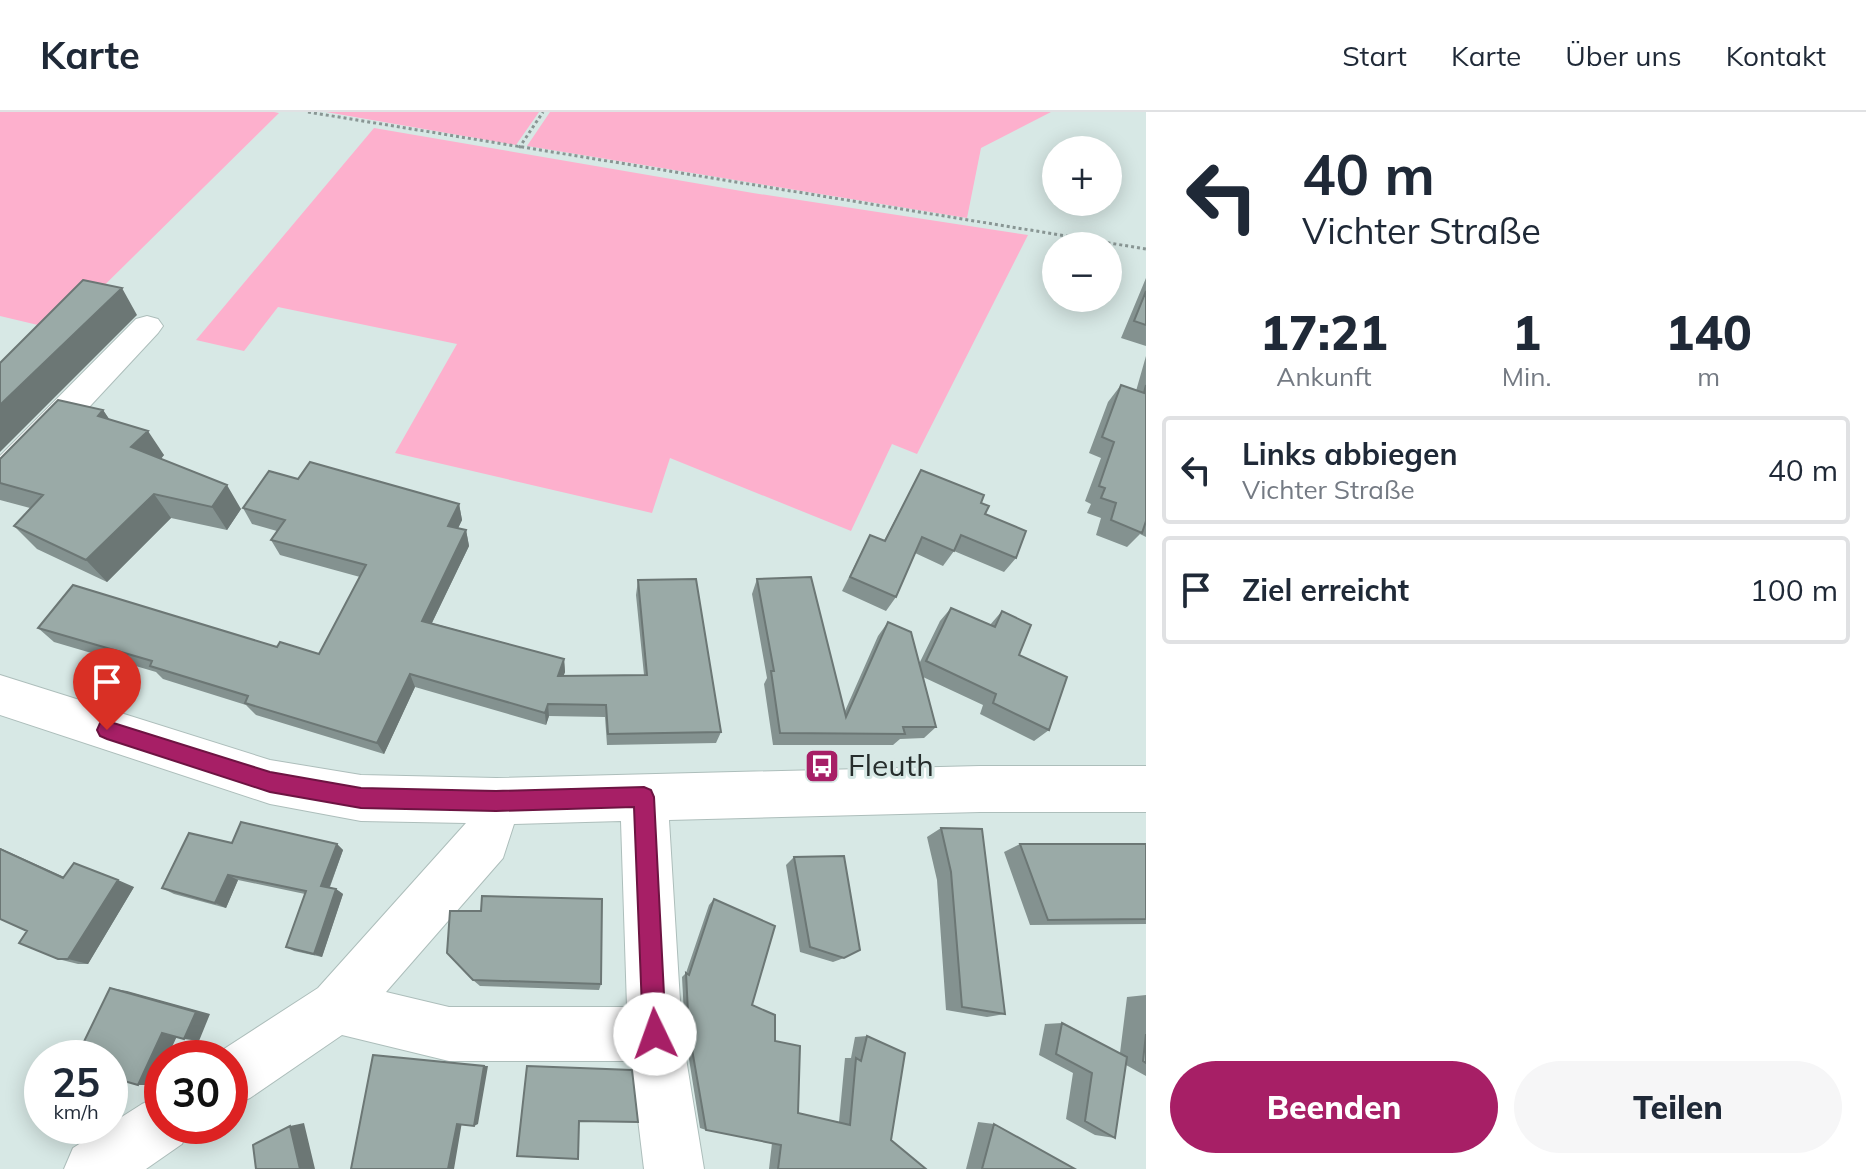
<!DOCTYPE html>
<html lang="de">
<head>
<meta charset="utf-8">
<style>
	:root { --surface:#fff; --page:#f6f6f7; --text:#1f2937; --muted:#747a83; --line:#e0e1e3; --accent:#a71f66 }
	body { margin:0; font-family:Mulish,sans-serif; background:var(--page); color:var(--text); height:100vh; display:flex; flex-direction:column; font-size:30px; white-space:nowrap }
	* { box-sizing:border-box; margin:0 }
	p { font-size:26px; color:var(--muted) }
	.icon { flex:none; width:44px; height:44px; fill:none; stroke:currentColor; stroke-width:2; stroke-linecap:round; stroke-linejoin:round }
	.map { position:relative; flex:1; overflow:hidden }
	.panel { display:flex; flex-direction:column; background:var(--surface); width:720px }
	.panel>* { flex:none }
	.banner { background:#fff; color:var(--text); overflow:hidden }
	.buttons { position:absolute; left:1042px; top:24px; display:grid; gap:16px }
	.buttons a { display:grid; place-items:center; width:80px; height:80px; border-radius:50%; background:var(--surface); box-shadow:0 4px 20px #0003; font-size:40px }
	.speed { position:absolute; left:24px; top:928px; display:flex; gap:16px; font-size:40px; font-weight:700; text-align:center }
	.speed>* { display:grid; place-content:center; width:104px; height:104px; border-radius:50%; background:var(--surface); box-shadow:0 4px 20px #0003; line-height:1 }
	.speed small { font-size:20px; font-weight:400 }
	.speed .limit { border:12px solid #d22; background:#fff; color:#111 }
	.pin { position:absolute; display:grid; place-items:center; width:68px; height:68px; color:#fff; margin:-82px -34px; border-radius:50% 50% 50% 0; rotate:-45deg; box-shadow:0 0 8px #0007 }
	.pin .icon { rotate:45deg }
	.me { position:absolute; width:88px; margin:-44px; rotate:357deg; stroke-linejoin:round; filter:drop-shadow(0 0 6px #0008) }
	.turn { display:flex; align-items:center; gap:28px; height:168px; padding:0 24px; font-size:36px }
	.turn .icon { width:104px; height:104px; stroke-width:2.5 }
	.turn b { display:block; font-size:56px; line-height:68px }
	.eta { display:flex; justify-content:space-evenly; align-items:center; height:136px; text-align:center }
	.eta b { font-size:48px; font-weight:800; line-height:56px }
	.action { display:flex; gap:16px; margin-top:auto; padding:16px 24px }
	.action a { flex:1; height:92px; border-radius:48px; background:var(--accent); color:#fff; font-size:32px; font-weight:800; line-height:92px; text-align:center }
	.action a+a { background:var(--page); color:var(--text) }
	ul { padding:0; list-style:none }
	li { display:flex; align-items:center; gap:24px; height:108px; margin:0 16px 12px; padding:0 8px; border:4px solid var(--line); border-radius:8px }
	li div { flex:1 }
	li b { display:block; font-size:30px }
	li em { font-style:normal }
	header { display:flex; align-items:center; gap:48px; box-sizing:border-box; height:112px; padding:0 40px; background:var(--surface); border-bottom:2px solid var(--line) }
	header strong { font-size:38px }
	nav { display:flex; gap:44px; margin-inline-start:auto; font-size:28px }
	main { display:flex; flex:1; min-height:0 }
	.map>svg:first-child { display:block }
	.green { fill:#fdb0cd }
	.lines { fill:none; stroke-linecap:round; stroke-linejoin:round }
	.minor-casing { stroke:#adbebb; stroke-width:2 }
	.path { stroke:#899694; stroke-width:3; stroke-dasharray:3 3; stroke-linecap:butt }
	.minor { fill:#fff; fill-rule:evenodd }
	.wall { fill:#849290 }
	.shaded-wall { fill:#6c7775 }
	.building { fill:#9aaaa7; stroke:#6c7775; stroke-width:2 }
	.route { fill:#a71f66; stroke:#6d1442; stroke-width:2 }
	.labels { text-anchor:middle; stroke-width:6; stroke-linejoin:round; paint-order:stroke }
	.poi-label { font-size:30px; fill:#272e2d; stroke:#d7e8e5; text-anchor:start }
</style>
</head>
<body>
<header>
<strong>Karte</strong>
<nav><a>Start</a><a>Karte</a><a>Über uns</a><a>Kontakt</a></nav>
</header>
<main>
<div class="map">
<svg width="1146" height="1057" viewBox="0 0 1146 1057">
	<rect width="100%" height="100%" fill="#d7e8e5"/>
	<!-- green -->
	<path class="green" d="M0,0h274l5,1 -220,217 -59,-14z
		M326,0h213l-23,33z
		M550,0h501l-70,36 -14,70 -440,-72z
		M374,16l379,65 275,42 -111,219 -25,-10 -41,87 -181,-73 -18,55 -257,-60 62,-109 -179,-37 -34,44 -48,-11z"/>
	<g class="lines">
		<!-- minor casing -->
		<g class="minor-casing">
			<path id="minor" d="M147,204l11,3 5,7 -5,7 -145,156 -13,4v-37l136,-137z
				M0,563l270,85 91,15 135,3 484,-12h166v46h-166l-311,8 13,214 22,135h-60l-13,-108h-182l-107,-26 -92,63 -20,8v-48h-20l108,-70 148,-165 -105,-2 -91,-17 -270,-89zM621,709l6,186h-178l-63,-15 117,-134 11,-34z
				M162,983v31h28l-8,18 -36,25h-82l9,-21 69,-44z"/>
		</g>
		<!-- path -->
		<path class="path" d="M308,0l838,137
			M519,36l24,-36"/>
		<!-- minor -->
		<use href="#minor" class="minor"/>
	</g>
	<!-- wall -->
	<path class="wall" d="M1146,166v68l-25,-8z
		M1146,244v181l-6,-3 -13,13 -31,-12 5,-17 -14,-5 4,-9 -6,-3 16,-43 -12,-5 19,-51 13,-17 15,6z
		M103,298l6,9 55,36 -3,4 80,50 -14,21 -56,-12 -64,64 -70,-33 -23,-23 16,-18 -30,-8v-41z
		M921,358l60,33 4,11 31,44 -12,14 -50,-21 -11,15 -28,-13 -19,44 -10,14 -44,-20 28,-56 14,6z
		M298,367l161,25 3,16 -4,8 8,2 3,16 -37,77 132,36 1,13 -2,4 81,-1 -8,-80 2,-15 83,152 -5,11 -109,2 -2,-28 -56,-1 -3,9 -131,-38 -31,67 -128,-39 -10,-10 -83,-26 -7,-7 -102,-30 -16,-14 239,19 42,7 41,-77 -80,-22 -9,-15 6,-9 -25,-7 -9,-16z
		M757,467l88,132 33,-75 10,-14 31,42 21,-43 11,-13 39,17 12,-14 47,119 -15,11 -54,-27 3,-9 -60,-28 13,50 -12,11 -24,1 -7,6h-120l-9,-61 3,-6 -15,-84z
		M941,716l64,186 -18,3 -41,-7 -9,-130 -10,-43z
		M232,731l105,1 6,6 -13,37 6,2 7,5 -21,63 -28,-6 -8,-4 19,-53 -67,-14 -12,28 -52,-14 -12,-6z
		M1020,732h126v80l-116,1 -26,-73z
		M794,745l50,101 -11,4 -33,-10 -14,-87z
		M64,765l70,10 -46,77h-10l-20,-5z
		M714,787l38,106 23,36 23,72 41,9 6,-64h6l4,-21 12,-1 24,104 35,29h-157l3,-26 -66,-13 -6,-2 -15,-94 -3,-57 4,-4 23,-68z
		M473,868l128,4 -2,6 -119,-4z
		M1146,883v81l-20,-11 -11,73 -20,-3 -29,-16 7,-46 -34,-18 6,-31 17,-1 58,30 7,-56z
		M978,1010l16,2 81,45h-109z"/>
	<!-- shaded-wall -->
	<path class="shaded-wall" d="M122,176l15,27 -137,137v-47z
		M103,298l17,25 -22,-19z
		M148,319l16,24 -15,17 -18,-25z
		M227,373l14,24 -14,21 -15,-23z
		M154,382l17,24 -64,64 -21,-22z
		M459,392l3,16 -10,21 -4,-15z
		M466,418l3,16 -43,89 -4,-14z
		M564,547l1,13 -6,17 -1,-13z
		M410,562l5,13 -31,67 -7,-11z
		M548,592l1,12 -3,9 -1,-12z
		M337,732l6,6 -15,41 -7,-5z
		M0,736l82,37 -19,-7 -63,-29z
		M228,763l10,5 -12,28 -11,-5z
		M118,768l16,7 -46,77 -20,-5z
		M336,777l7,5 -21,63 -8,-3z
		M110,876l17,3 83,23 -11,27 -15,-2z
		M162,921l16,1 -11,24h-5v12l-7,15h-17z
		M484,954h4l-10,58 -4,2z
		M462,1010l-8,47h-6l9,-45z
		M304,1011l11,46h-15l-10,-43z"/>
	<!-- building -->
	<path class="building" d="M83,168l39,8 -122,117v-42z
		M1146,179v34l-12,-4z
		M1121,273l23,8 2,-8v136l-4,12 -31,-13 5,-17 -15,-5 4,-10 -6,-2 15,-44 -12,-5z
		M58,288l45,10 -5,6 50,15 -17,16 96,38 -15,22 -58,-13 -68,66 -72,-34 29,-31 -43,-12v-24z
		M310,350l149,42 -11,22 18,4 -44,91 142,38 -6,17 89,-1 -9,-95 58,-1 25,153 -113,2 -2,-29 -58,-1 -3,9 -135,-39 -33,69 -132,-40 3,-7 -98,-30 2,-5 -114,-33 35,-43 204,62 3,-5 39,12 47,-89 -95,-25 14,-20 -42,-12 26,-37 29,8z
		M921,358l63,25 -3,8 8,3 -4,8 41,17 -10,27 -55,-23 -7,16 -32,-14 -26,60 -46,-20 20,-42 15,6z
		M811,465l35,140 42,-95 23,10 25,95h-33l2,7 -125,-1 -9,-62h3l-17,-92z
		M951,496l44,19 7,-16 29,14 -12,30 48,22 -18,53 -56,-27 3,-9 -70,-33z
		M241,710l96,22 -16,42 15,3 -22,65 -28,-7 20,-56 -78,-16 -13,28 -53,-15 27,-55 43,10z
		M941,716l41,1 23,185 -43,-7 -11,-135z
		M1020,732h126v75l-98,1z
		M0,737l63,29 11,-15 44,17 -50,79h-10l-39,-16 8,-12 -27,-12z
		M844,744l16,94 -16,8 -34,-11 -16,-90z
		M482,784l120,3 -1,85 -128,-4 -26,-27 3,-42h31z
		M714,787l61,27 -23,79 23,10v26l25,5 -2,67 52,12 6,-67 5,3 6,-25 38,17 -14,87 35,29h-148l3,-24 -75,-15 -17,-98 -3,-59 3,2z
		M110,876l86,24 -12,27 -22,-6 -24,52 -28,-8v-19h-34z
		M1062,911l65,34 -12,81 -30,-17 7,-48 -36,-19z
		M1146,922v29l-3,-2z
		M373,943l111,11 -10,60 -17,-2 -9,45h-97z
		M527,954l105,4 6,52 -59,-1 -1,38 -61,-3z
		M994,1012l81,45h-93z
		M290,1014l10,43h-44l-3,-24z"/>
	<!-- route -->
	<path class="route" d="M107,609l163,51 91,16 135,3 148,-4 7,3 3,7 12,237 -3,9 -8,3 -9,-3 -3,-9 -9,-227 -138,4 -135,-3 -91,-16 -163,-53 -7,-3 -3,-6 3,-7z"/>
	<!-- icons -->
	<defs>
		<g id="bus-square" transform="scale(1.8)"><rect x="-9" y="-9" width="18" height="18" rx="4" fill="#a71f66" stroke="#d7e8e5"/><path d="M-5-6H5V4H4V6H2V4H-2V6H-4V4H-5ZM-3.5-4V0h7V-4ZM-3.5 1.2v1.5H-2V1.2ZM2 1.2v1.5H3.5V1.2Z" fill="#fff"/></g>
	</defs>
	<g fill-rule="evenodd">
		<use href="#bus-square" x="822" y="654"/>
	</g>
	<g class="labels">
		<!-- poi labels -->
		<g class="poi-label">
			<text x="848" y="664">Fleuth</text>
		</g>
	</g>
</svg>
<div class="buttons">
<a>+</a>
<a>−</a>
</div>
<div class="speed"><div>25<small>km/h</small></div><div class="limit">30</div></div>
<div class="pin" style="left:107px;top:618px;background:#d93025"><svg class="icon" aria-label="arrive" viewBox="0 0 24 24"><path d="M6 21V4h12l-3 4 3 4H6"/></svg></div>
<svg class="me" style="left:655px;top:922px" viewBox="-20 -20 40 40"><circle r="19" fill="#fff"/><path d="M0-13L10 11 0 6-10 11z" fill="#a71f66"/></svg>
</div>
<section class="panel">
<div class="banner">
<div class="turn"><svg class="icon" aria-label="left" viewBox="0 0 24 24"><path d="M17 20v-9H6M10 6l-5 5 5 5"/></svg><div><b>40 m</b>Vichter Straße</div></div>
</div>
<div class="eta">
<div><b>17:21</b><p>Ankunft</p></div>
<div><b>1</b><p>Min.</p></div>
<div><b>140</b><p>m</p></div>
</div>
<ul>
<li><svg class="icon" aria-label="left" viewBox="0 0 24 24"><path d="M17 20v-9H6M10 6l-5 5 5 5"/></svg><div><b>Links abbiegen</b><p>Vichter Straße</p></div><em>40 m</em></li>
<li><svg class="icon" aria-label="arrive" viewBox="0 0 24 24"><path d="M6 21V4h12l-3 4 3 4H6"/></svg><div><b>Ziel erreicht</b></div><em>100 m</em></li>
</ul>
<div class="action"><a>Beenden</a><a>Teilen</a></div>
</section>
</main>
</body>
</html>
